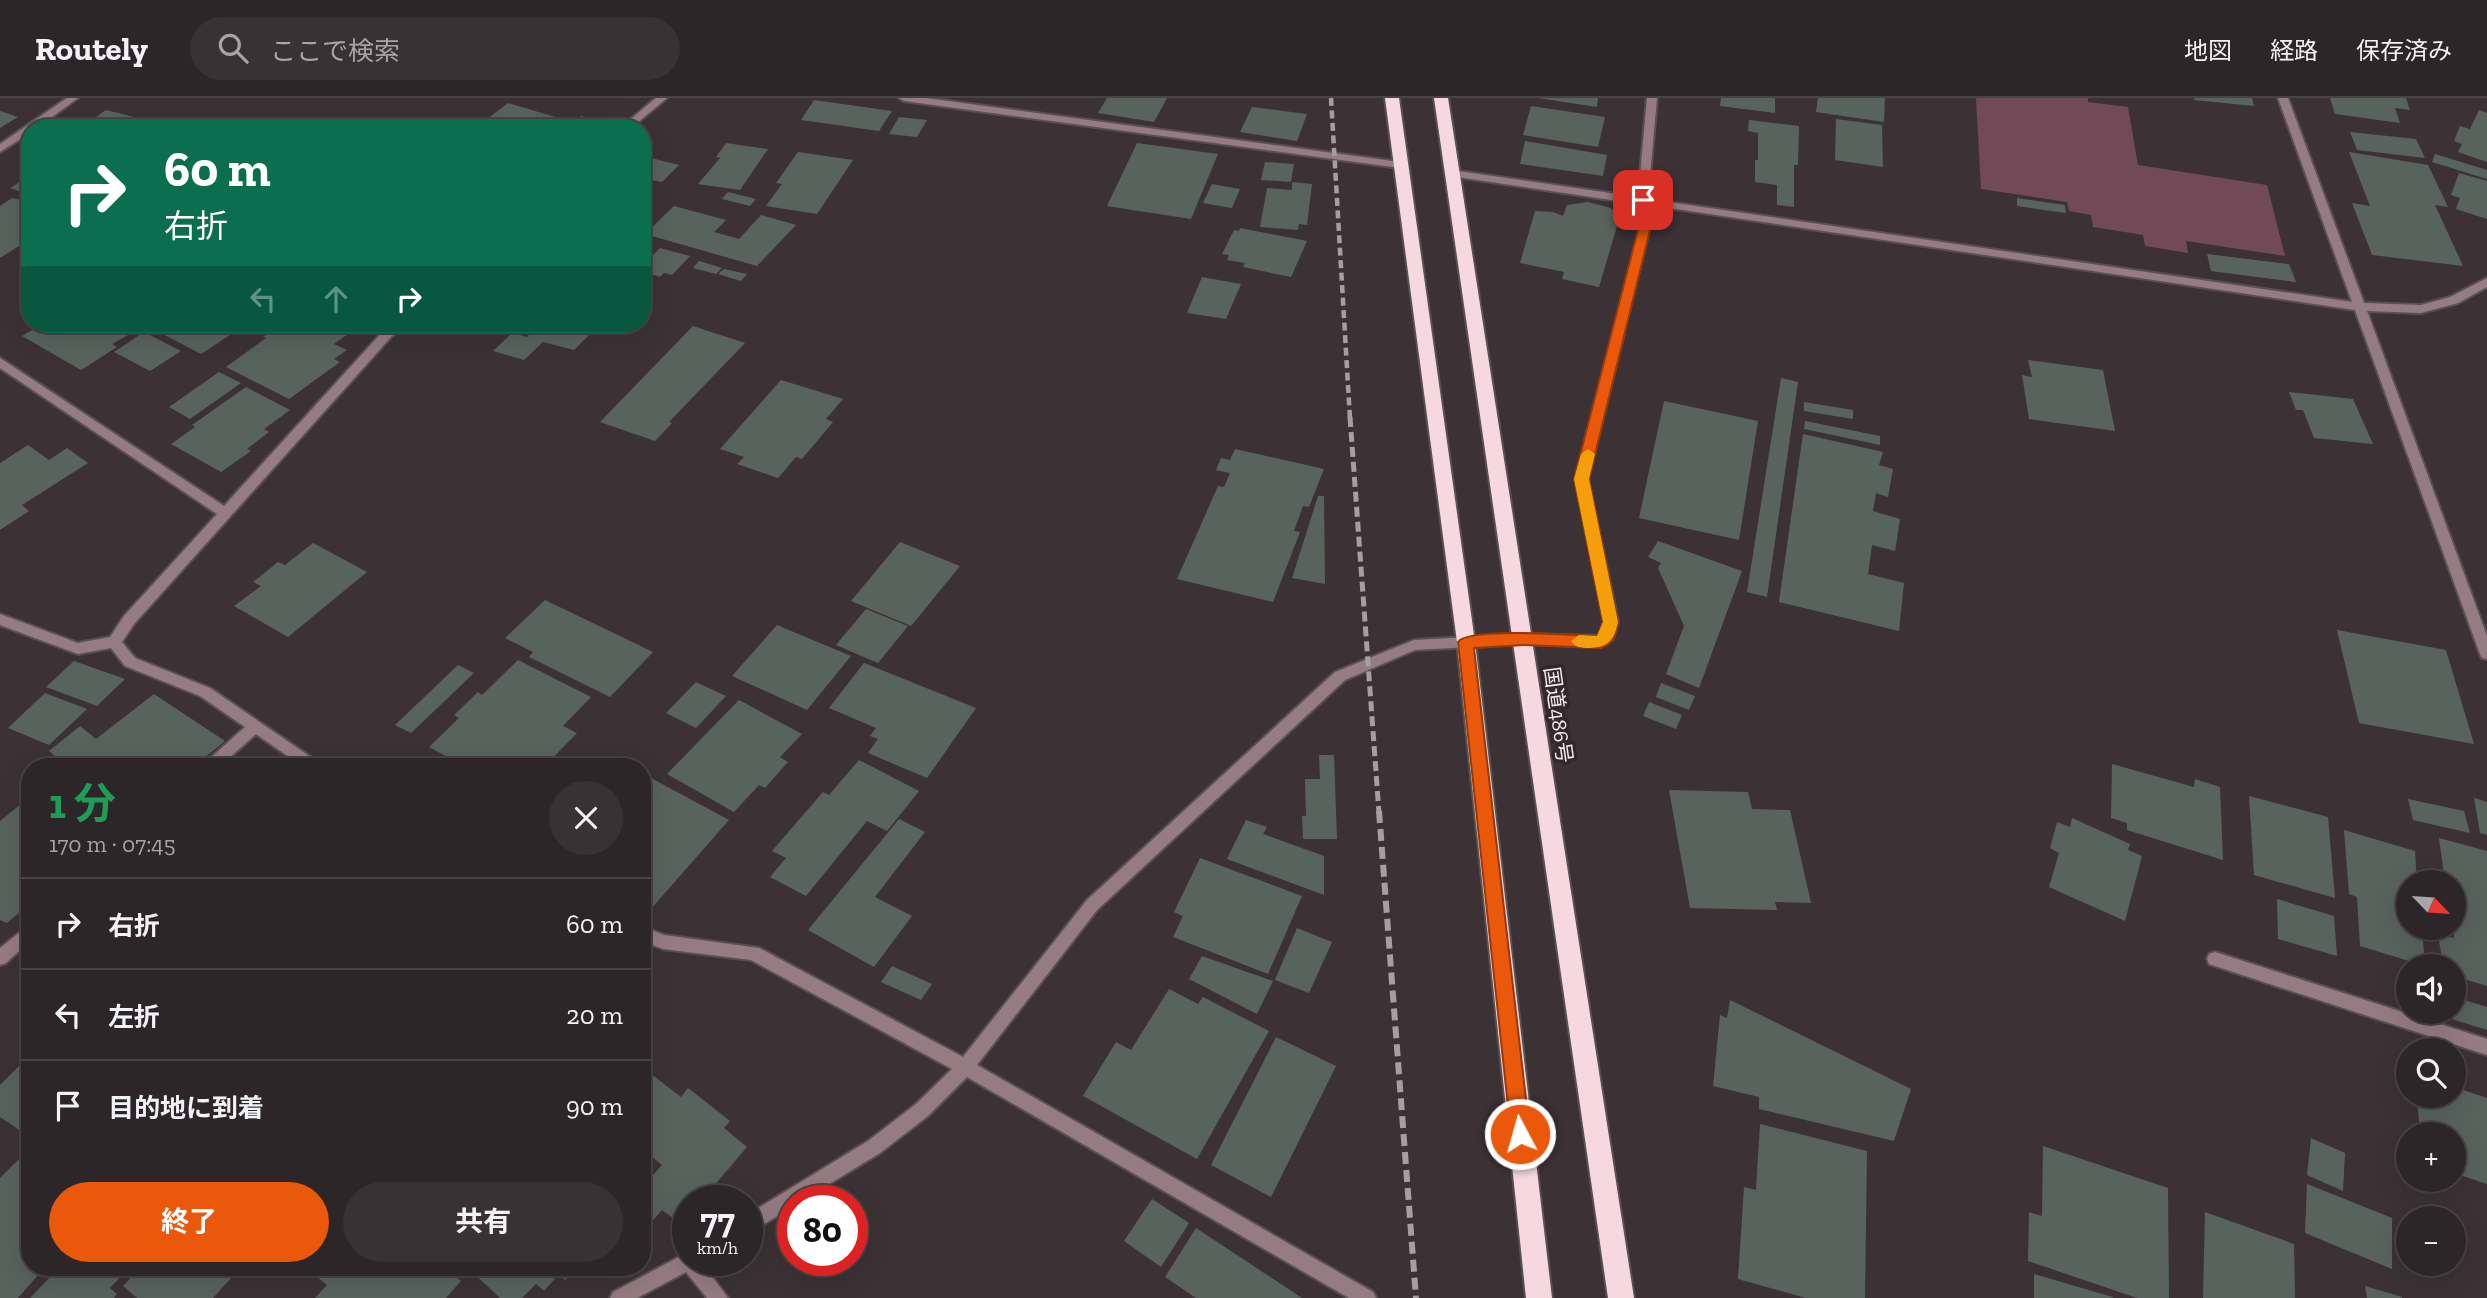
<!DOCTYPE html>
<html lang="ja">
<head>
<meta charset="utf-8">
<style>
	:root { --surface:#2d2628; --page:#393234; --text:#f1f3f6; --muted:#a7a5a8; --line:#484345; --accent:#ea580c }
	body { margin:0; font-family:"Zilla Slab","Noto Sans JP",serif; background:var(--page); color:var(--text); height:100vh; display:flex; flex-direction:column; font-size:26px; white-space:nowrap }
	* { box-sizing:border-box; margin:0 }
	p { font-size:23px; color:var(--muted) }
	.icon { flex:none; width:38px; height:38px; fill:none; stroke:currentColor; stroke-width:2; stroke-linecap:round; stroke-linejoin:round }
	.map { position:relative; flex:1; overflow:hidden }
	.drawer { position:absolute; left:21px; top:660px; width:630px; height:518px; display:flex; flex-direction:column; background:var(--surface); border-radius:28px; box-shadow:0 7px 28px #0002,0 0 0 2px var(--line) }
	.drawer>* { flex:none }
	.banner { position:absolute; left:21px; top:21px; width:630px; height:214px; border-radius:28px; box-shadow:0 7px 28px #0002,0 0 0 2px var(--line); background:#0b6e4f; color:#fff; overflow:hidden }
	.needle { width:46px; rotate:115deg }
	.controls { position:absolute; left:2396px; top:772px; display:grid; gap:14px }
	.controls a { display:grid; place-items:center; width:70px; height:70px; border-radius:50%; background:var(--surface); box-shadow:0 7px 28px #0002,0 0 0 2px var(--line); font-size:35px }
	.speed { position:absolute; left:672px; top:1087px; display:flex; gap:14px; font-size:35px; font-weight:700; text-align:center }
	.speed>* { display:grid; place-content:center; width:91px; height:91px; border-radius:50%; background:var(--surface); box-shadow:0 7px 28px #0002,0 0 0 2px var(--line); line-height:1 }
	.speed small { font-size:18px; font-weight:400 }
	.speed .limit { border:10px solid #d22; background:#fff; color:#111 }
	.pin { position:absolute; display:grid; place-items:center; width:60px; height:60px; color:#fff; margin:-30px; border-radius:14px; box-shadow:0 4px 10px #0006 }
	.me { position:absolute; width:77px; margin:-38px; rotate:354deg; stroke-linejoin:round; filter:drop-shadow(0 0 5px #0008) }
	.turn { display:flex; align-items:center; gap:24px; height:147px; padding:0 28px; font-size:32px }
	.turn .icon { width:91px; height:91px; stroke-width:2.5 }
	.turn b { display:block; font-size:49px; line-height:60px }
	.lanes { display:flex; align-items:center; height:66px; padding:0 28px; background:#0003; justify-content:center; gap:35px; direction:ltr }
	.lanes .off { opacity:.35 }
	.round { display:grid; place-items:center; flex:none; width:74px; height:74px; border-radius:37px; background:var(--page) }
	.head { display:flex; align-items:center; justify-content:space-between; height:119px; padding:0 28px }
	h1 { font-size:42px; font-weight:700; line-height:52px; color:#1e9e55 }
	.button { display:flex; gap:14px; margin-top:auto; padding:14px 28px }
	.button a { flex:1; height:80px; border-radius:42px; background:var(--accent); color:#fff; font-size:28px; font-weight:700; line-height:80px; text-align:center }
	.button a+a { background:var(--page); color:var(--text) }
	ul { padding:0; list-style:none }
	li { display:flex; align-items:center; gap:21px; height:91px; padding:0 28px; border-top:2px solid var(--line) }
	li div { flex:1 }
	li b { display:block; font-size:26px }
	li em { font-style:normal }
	header { display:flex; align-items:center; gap:42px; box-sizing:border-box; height:98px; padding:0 35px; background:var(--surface); border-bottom:2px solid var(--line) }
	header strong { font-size:33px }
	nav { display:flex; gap:38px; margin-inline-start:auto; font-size:24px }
	.search { width:490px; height:63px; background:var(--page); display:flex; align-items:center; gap:18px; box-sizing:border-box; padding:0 24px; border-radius:38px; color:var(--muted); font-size:26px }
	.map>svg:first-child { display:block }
	.green { fill:#714957 }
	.building { fill:#59635e }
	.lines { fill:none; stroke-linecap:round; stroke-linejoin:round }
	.minor-casing { stroke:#595053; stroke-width:4 }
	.trunk-casing { stroke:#595053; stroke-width:4 }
	.minor { fill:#957c83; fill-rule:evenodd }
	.trunk { fill:#f6d8e0; fill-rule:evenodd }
	.rail-far2 { stroke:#a69ea1; stroke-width:4.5; stroke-dasharray:8 4.5; stroke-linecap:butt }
	.rail-far1 { stroke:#a69ea1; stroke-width:5; stroke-dasharray:10 5; stroke-linecap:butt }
	.rail { stroke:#a69ea1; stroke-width:6; stroke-dasharray:12 6; stroke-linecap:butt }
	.route { fill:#ea580c; stroke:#983908; stroke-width:2 }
	.slow { fill:#f59e0b }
	.labels { text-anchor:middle; stroke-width:7; stroke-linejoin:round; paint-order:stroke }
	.street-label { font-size:21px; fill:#f2ecee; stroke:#32282b }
</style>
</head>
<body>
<header>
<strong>Routely</strong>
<div class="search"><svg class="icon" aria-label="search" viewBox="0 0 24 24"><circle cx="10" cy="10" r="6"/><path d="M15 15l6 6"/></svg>ここで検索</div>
<nav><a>地図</a><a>経路</a><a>保存済み</a></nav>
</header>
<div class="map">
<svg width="2487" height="1200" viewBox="0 0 2487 1200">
	<rect width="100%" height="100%" fill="#3c3235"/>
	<!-- green -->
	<path class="green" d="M1976,0h112v4l40,5 10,58 129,20 18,71 -99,-15 2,12 -43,-7 -2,-11 -50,-8 -2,-12 -22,-4 -2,-9 -86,-13z"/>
	<!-- building -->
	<path class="building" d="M1107,0h60l-13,24 -56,-9z
		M1538,0h60l-1,9z
		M1721,0h54v15l-55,-7z
		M1818,0h67l-1,24 -68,-10z
		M2194,0h58l2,8 -60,-6z
		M2330,0h76l4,12 -15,-2 5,15 -65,-9z
		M814,2l78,11 -13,20 -78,-11z
		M508,5l54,16 -11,9h-82l4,-3 5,1z
		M1531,8l74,11 -7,30 -75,-12z
		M1252,9l55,7 -10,27 -57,-9z
		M106,12l40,10 -4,3 13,5h-75z
		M2479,12l8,3v49l-29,-10 4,-8 -8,-3 6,-15 10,3z
		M0,13l18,6 -18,11z
		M581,18l29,9 -3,3h-42z
		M899,19l28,3 -10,17 -28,-3z
		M1836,21l46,6 1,42 -48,-7z
		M1749,22l50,6 -1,39h-4v42l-17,-2v-20l-22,-3v-22h3v-27l-10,-2z
		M2350,34l66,7 9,19 -68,-8z
		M1525,43l82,14 -4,21 -83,-12z
		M726,45l42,6 -28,41 -42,-6 22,-26 -4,-1z
		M1137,45l81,11 -27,65 -84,-13z
		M798,54l55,8 -36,54 -51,-8 16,-22 -6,-1z
		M2349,54l79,13 20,42 -13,-2 28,61 -91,-11 -20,-52 18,3z
		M2435,56l52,16v9l-55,-17z
		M651,60l28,7 -17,17 -20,-4v-12z
		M1265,64l29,2 -3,18 -30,-2z
		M2459,75l28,8v38l-31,-10 4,-11 -9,-3z
		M25,81l5,1v15l-20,-7z
		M1292,84l20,2 -5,41 -8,-1 -1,6 -38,-3 7,-39 25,2z
		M1212,86l28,5 -8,19 -29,-5z
		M728,94l28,7 -6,7 -28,-7z
		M12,100l18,4v37l-30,19v-52z
		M2017,100l48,7 1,8 -49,-7z
		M1588,104l23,6 5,6 2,9 -19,64 -37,-8 2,-7 -44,-9 15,-52 18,1 10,4 4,-11z
		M674,108l52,14 -12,12 25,7 22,-24 35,10 -39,41 -112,-32z
		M1240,130l67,13 -16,36 -48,-10 2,-4 -18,-3 2,-5 -7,-1 12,-24 5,1z
		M660,150l30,8 -18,19 -8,-2 -4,4 -12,-4 4,-4 -10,-3z
		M2207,156l82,10 7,18 -85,-11z
		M699,163l23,7 -6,6 -23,-6z
		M724,171l23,5 -6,7 -23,-7z
		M1202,179l39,7 -15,35 -39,-6z
		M42,226h106l-36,20 5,3 -36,23 -59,-34z
		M161,226h74l7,3 -41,27 -48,-25z
		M289,226h73l-28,20 13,6 -13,9 6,3 -51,37 -63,-32 40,-29 -3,-1 14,-10 5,2z
		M540,226h60l-26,26 -31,-8 -19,18 -31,-9 19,-18 15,4z
		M693,228l52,17 -76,79 3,1 -17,18 -55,-19z
		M144,234l37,19 -31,20 -36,-19z
		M2028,262l75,10 12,61 -86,-12 -7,-44 10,2z
		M219,274l22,11 -51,36 -21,-12z
		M1781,280l17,4 -31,215 -20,-5z
		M781,282l62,19 -17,20 7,3 -31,37 -6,-2 -18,21 -41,-14 7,-7 -24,-8z
		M246,289l44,23 -26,19 5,3 -22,17 4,2 -30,21 -50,-28 24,-17 -3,-2z
		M2289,294l64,7 20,45 -59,-6 -11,-28h-7z
		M1664,303l94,20 -19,119 -100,-22z
		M1804,304l49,8v9l-49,-8z
		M1805,323l75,15v9l-76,-16z
		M1803,336l80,18 -4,13 14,4 -5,28 -12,-4 -3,18 27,8 -5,32 -23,-6 -4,29 36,9 -5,48 -120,-29z
		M28,347l21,15 18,-12 21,15 -66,42 7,6 -29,19v-67z
		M1235,351l89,20 -15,38 -6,-1 -9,25 6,1 -27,70 -96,-23 41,-93 6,1 6,-14 -14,-3 5,-12 9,2z
		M1318,398h6l1,88 -33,-6z
		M1658,443l84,30 -43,117 -33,-14 18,-48 -26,-58 3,-5 -13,-6z
		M900,444l60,24 -49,60 -60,-25z
		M313,445l54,29 -79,65 -54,-31 27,-20 -8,-4 25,-20 7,3z
		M545,502l108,52 -43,45 -81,-40 4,-5 -28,-14z
		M866,511l42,17 -30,37 -42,-18z
		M777,527l74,31 -44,54 -75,-34z
		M2337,532l109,20 28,94 -115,-21z
		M518,562l73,37 -28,29 14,7 -32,33h-81l-35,-19 30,-29 -5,-3 24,-23 4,3z
		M74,563l51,18 -28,27 -51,-19z
		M864,565l112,45 -49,70 -59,-25 10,-14 -8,-3 6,-8 -47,-20z
		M458,567l16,8 -63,60 -16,-8z
		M696,584l30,14 -30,32 -30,-15z
		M1661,585l34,13 -6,14 -33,-13z
		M45,595l42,16 -38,36 -41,-17z
		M154,596l71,47 -31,25h-151l13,-9 -7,-6 31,-25 16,13z
		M739,602l63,34 -22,23 8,5 -23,26 -6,-3 -25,27 -67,-38z
		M1649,604l33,13 -6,14 -33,-13z
		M1319,657h15l3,84h-34l-1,-23h4l-1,-37h15z
		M859,662l60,31 -32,40 -20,-10 -61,75 -36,-19 16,-19 -14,-7 51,-59 6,3z
		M2112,666l82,23 1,-8 25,8 3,73 -96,-30v-7l-16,-5z
		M649,679l80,43 -78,89 -9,-5v-120z
		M1669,692l79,2 4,17 38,1 21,93 -36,-1 2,8 -87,-2z
		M2249,698l79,21 7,81 -81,-23z
		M2474,700l13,4v33l-7,-2z
		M2408,701l56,12 6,22 -57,-13z
		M21,706l9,5v95l-23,19 -7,-3v-99z
		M2072,720l58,26 -2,6 14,6 -17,65 -76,-34 10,-34 -9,-5 7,-26 13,5z
		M899,721l26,13 -50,65 37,19 -38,51 -66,-37z
		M1246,722l21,7 -4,7 61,22v39l-97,-36z
		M2344,732l71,21 2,31h-9v46h14l3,38 -65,-20 -3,-49 -8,-3z
		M2439,740l48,13v135l-33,-10v-10h-11l-5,-32 16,4v-56h-9z
		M1200,760l102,38 -34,78 -95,-37 10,-21 -9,-4z
		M2277,801l57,17 3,40 -59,-17z
		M1297,830l35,14 -23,51 -34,-13z
		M1202,858l71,25 -16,33 -68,-35z
		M892,868l40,18 -11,16 -40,-18z
		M1169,891l29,15 5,-7 66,34 -72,128 -114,-63 33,-54 15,8z
		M2454,899l33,10v23l-58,-18h25z
		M1730,902l181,89 -17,52 -135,-32v-12l-46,-11 7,-71 7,3z
		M1276,939l60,29 -65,131 -60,-32z
		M28,959l2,1v79l-30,-20v-32z
		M642,969l39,30 7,-9 42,33 -6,7 23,19 -40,47 -9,-6 -25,30 -11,-8 -20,23v-46l20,-22 -20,-16z
		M2454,989l33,11v86l-33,-11v-39h-34l-3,-38h37z
		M1760,1026l107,27 -2,147h-59l-68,-19 6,-92 12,3z
		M2311,1040l34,15 -2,38 -36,-16z
		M2043,1048l125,42 1,110h-32l-109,-37 1,-49 13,4z
		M18,1062l12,6v101h15l-27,31h-18v-120z
		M2307,1086l85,34v51l-87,-36z
		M1152,1101l37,24 -28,44 -37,-26z
		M2205,1114l89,32 1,54h-92z
		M1196,1130l106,70h-106l-31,-21z
		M60,1169h70l-20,21 7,6 -3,4h-84z
		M141,1169h100l-28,31h-76l-14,-12z
		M323,1169h121l17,14 -15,17h-131l12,-13 -12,-10z
		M467,1169h110l-12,13 -7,-5 -14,16 -8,-7 -14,14h-22z
		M2034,1176l79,23 -1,1h-78z
		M2365,1188l37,11v1h-35z"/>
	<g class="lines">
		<!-- minor casing -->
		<g class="minor-casing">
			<path id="minor" d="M67,0h11l-41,30h-7v5l-30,19v-8z
				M656,0h11l-36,30h-11z
				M899,0h27l474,64 5,3 -5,3 -496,-67z
				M1647,0h10l-9,101 704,103 -74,-204h10l76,205 57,2 29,-8 37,-19v9l-29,16 -37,10 -54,-2 120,325v23l-5,-1 -2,-4 -125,-344 -706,-105 2,17 -63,257 30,143 -5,17 -12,8 -77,-3 -109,6 -70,30 -248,230 -120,155 396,227 3,6h-27l-382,-221 -39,39 -48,37 -77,47h-10v7l-46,27v-19l121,-74 48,-37 36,-35 -201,-109 -88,-11 -21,-8v-15l22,9 95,13 204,109 124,-157 248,-228 79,-32 110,-6 74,2 4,-3 2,-11 -28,-143 65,-257 -3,-18 -187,-28 -5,-3 5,-3 187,27z
				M394,226h14l-16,12 -258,288 -12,18 13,16 75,30 108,74 2,4h-18l-46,-32 -36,32h-16l2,-4 39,-35 -45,-31 -75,-30 -14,-18 -33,6 -78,-29v-11l78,29 32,-6 14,-21 93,-102 -217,-146v-10l224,148 160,-176z
				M30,826v17l-24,22 -6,2v-17z
				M2215,854l272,87v16l-272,-89 -6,-2 -2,-5 2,-5z
				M688,1154v8h12l28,38h-21l-21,-26 -49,26h-27l3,-6z"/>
		</g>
		<!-- trunk casing -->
		<g class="trunk-casing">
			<path id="trunk" d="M1385,0h14l76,544 77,656h-26l-69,-656z
				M1434,0h14l186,1200h-26z"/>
		</g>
		<!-- minor -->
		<use href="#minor" class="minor"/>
		<!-- trunk -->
		<use href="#trunk" class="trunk"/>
		<!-- rail-far2 -->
		<path class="rail-far2" d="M1331,0l19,321"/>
		<!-- rail-far1 -->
		<path class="rail-far1" d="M1350,319l29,396"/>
		<!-- rail -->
		<path class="rail" d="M1379,713l37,487"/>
	</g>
	<!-- route -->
	<path class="route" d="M1643,98l6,4 3,22 -63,257 29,143c-2,12 -5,22 -17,26l-77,-3 -50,3 56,486 -3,7 -7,3 -6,-3 -3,-7 -53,-492c10,-15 117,-7 139,-6l6,-14 -29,-143 66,-257 -3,-22z"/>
	<!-- slow -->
	<path class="slow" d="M1588,351l7,5 -6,25 29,143c-4,20 -11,26 -32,26 -8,-1 -11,-1 -15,-7l8,-6 18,1 6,-14 -29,-143 7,-25z"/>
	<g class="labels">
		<!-- street labels -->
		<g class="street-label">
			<text transform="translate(1558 617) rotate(82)" y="7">国道486号</text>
		</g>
	</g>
</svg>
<div class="controls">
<a><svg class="needle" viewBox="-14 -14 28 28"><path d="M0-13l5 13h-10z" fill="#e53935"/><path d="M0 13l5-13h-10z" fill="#a7a5a8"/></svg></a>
<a><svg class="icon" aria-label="sound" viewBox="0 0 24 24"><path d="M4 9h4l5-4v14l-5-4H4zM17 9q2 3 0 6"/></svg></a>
<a><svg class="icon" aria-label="search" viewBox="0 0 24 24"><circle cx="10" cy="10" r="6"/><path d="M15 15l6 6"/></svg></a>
<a>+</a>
<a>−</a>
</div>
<div class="speed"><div>77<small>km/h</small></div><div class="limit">80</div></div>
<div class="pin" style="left:1643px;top:102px;background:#d93025"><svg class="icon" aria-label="arrive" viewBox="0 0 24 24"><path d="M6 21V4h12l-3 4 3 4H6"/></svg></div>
<svg class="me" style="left:1520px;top:1036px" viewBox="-20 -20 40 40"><circle r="17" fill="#ea580c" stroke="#fff" stroke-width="3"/><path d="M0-11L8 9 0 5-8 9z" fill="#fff"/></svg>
<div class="banner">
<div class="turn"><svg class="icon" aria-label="right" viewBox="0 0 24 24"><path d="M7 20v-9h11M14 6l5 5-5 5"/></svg><div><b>60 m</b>右折</div></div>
<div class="lanes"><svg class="icon off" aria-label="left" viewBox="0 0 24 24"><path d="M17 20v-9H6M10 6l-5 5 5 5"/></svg><svg class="icon off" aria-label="ahead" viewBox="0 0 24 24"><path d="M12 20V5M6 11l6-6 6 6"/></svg><svg class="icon" aria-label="right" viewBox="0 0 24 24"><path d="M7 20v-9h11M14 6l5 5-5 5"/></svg></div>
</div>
<section class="drawer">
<div class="head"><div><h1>1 分</h1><p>170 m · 07:45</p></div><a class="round"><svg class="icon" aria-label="close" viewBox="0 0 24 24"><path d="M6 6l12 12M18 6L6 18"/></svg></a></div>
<ul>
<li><svg class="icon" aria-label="right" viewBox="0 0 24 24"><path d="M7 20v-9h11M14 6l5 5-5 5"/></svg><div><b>右折</b></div><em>60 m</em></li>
<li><svg class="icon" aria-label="left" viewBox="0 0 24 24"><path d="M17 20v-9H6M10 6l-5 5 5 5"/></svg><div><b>左折</b></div><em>20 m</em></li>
<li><svg class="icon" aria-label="arrive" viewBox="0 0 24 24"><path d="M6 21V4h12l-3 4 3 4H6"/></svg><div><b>目的地に到着</b></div><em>90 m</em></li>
</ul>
<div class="button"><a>終了</a><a>共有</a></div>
</section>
</div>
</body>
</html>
